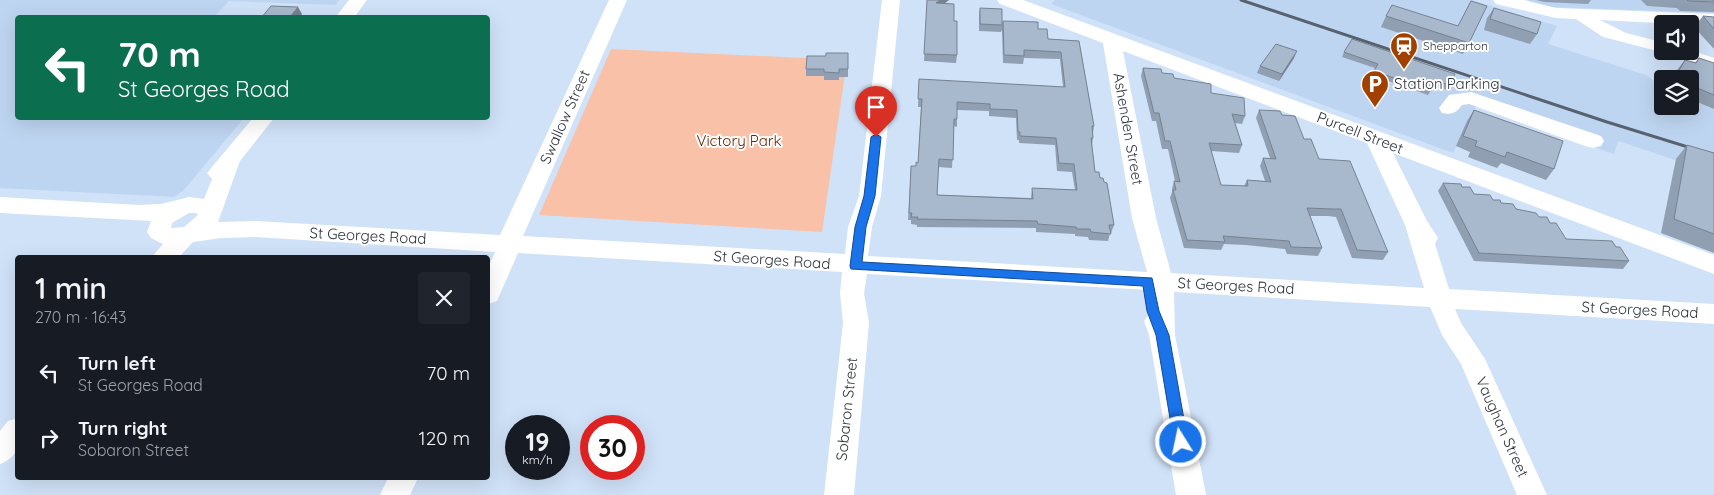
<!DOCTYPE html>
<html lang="en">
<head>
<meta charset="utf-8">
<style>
	:root { --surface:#171b24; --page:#20242c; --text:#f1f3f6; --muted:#9ea1a6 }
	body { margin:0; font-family:Quicksand,sans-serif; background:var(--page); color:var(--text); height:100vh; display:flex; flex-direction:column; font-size:19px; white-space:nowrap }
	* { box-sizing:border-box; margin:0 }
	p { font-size:16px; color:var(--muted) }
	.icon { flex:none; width:28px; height:28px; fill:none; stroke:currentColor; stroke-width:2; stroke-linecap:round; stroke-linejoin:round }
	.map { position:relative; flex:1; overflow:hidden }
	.side { position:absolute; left:15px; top:255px; width:475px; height:225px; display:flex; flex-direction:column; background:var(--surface); border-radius:5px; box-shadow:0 5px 20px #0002 }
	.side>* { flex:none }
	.banner { position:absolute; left:15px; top:15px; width:475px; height:105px; border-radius:5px; box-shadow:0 5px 20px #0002; background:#0b6e4f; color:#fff; overflow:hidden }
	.controls { position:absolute; left:1654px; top:15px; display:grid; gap:10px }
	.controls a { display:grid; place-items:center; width:45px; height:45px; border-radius:5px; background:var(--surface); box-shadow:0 5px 20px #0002; font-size:25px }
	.speed { position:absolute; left:505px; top:415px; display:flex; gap:10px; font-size:25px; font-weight:700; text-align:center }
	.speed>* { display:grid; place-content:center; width:65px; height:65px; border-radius:50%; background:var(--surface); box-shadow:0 5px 20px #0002; line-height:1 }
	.speed small { font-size:12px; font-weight:400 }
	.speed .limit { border:8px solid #d22; background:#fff; color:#111 }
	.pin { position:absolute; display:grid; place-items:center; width:42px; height:42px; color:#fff; margin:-51px -21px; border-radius:50% 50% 50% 0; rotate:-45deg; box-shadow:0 0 5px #0007 }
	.pin .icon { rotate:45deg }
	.me { position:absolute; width:55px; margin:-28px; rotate:350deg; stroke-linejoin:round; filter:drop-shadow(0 0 4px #0008) }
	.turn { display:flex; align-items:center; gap:18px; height:105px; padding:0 20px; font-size:22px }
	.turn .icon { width:65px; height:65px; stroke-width:2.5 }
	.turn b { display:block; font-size:35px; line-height:42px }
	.round { display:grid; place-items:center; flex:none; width:52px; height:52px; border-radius:5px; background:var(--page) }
	.overview { display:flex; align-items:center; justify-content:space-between; height:85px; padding:0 20px }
	h1 { font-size:30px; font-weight:600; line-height:38px }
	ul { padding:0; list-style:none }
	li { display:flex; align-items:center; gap:15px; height:65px; padding:0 20px }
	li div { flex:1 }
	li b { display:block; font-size:19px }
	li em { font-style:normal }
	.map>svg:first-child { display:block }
	.built { fill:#bed5f1 }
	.green { fill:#f9c1a8 }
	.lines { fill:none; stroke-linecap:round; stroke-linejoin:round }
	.minor { fill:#fff; fill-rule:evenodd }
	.rail { stroke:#58626e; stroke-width:3 }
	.wall { fill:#909fb1; fill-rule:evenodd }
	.shaded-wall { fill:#768290 }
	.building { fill:#a8b9ce; stroke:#768290; fill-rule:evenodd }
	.route { fill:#1a73e8; stroke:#114b97 }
	.labels { text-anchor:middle; stroke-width:4; stroke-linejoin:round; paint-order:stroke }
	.far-poi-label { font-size:12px; fill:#2d343c; stroke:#fff; text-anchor:start }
	.poi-label { font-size:15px; fill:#2d343c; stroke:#fff; text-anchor:start }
	.street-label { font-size:15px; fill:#2d343c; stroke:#fff }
	.park-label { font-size:15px; fill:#632400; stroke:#fff }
</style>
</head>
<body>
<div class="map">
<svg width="1714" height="495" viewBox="0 0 1714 495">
	<rect width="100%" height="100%" fill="#d0e2f8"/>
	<!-- built -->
	<path class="built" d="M0,0h339l-3,5 -107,-4 -15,16 -196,1v100h226l-61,73 -9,6 -174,-9z
		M1055,0h417l85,26 -9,18 98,31 16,11v20h28v-10l24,9v68l-96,-32 -4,13 -138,-48 -23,47 -402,-149z
		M1527,0h187v13l-164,-6 -15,-3z"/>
	<!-- green -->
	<path class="green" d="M611,49l236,11 -25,172 -283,-17z"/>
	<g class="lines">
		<!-- minor -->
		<path class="minor" d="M349,0h18l-13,18h-19z
			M609,0h18l-104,236 322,18 3,-27 11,-31 23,-196h18l-19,196 -9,31 -4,29 279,16 -15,-54 -29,-175 -103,-39 -3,-4h26l691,255v19l-321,-121 34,68 11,17 -3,6 14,45 265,15v20l-259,-15 6,14 24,36 62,136h-30l-56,-131 -19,-29 -12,-28 -256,-15 1,43 31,160h-30l-27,-160 -5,-14 6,-8 -1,-23 -282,-16 -3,19 5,30 -15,172h-30l19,-172 -3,-30 2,-21 -324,-19 -21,48 -9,3v-36l7,-16 -239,-15 -35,1 -28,4 -15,16h-27l12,-14 -12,-6 -4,-6 4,-11 -151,-8v-16l139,8 22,-1 28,-7 15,2 8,-20 -5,-6 46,-55h21l-34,43 -22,61 38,-1 244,14zM1123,51l244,92 38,82 19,63 -253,-15 -15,-55zM189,213h7l2,2 -14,12 -13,1 1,-5z
			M1493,0h31l32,8 158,6v12l-114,-6 26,13 36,9v9l28,-1 24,8v12l-49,-17 -62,-16 -27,-18 -20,-1 -60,-14z
			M1471,92l130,44 3,5 -3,5 -8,2 -8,-2 -116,-42 -7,1c-6,8 -10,10 -20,8l-3,-5 10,-13z
			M18,418c0,21 5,37 -18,46v-33l8,-10z
			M388,478h30l-8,17h-30z"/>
		<!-- rail -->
		<path class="rail" d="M1241,0l366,122 107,33"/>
	</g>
	<!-- wall -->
	<path class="wall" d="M927,0h22l-5,3 10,18 3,34 -1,8 -32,-2z
		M1536,0h55l-3,4 -44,-2z
		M1641,0h73v12l-34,-1 -3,-3 -30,-2z
		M1471,1l-2,42 -6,11 -82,-27 5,-11 72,10z
		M980,8l22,14 36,7 10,10 31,2 15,85 -1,7v5l-1,7 3,27 5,6 14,47 -3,8h-1l-2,8 -19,-1 -1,-3 -13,-1v-2l-39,-2v-4l-119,-1v-2l-6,-1v-4h-3l3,-54h5l2,-3 3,-56h-3l1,-28 144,8 -3,-28 -36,-1 -1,6 -20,-1 -1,-33 -1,2 -22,-1v-16zM957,110l32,1v5l27,2 1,22h2v3l36,2 2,26 15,1 3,18 -43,-2 -1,10 -94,-3 1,-28 14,1 2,-42 3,1z
		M1494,8l43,26 -7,10 -46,-14 3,-12z
		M1703,16l11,1v32l-20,-22z
		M1344,52l106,33 -3,5 -13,-5 -6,10 -57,-20 4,-7 -33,-11z
		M848,53v24h-9v3h-15v-4h-18v-7l20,-13z
		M1294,58l-15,23 -22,-8 3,-7z
		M1699,58l15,5v46l-24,-10v-20h-18l5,-9 8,-10 10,3z
		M1143,68l19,5 12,5 37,15 34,23 -3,8 -7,-1 7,22 -3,8 -28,-2 10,34 23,1 3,-6 18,1 -5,-15 3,-8h7l-14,-40 3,-8 23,5 22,24 84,113 -5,8 -31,-2 -16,-41 -8,-1h-18l12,32 -4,8 -31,-2 -2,-5 -39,-4 -22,-1 -3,6 -37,-2 -14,-50 2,-6v-3l2,-8h1l-7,-32h-6l-6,-28h-4l-11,-45z
		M1474,110l80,59 -8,11 -45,-17 -4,5 -29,-11 2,-5 -14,-6 11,-25z
		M1687,145l27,8v100l-53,-20 15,-74z
		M1443,183l19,4 12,7 19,6 46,17 11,6 16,16 63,22 -6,8 -149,-8 -36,-70z"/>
	<!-- shaded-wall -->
	<path class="shaded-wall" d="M940,0h9l-13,10v-7z
		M298,7l4,7 -2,4h-11z
		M1297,51l-3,7 -15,23 3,-7z"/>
	<!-- building -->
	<path class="building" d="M927,0h13l-4,3 18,1v17h3v34l-33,-1z
		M1687,0h27v2l-26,-1z
		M1471,1l16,5 -18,37 -83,-27 6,-11 66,21z
		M271,6l27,1 -9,11h-28z
		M980,8l22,1v16l-22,-1z
		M1494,8l47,14 -4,12 -47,-15z
		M1703,16l11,1v12z
		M1003,21l35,1v7h9l1,10 31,2 15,85h-2l1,12h-2l4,34h4l1,6h3l1,4 3,1 7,42h-5l2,9 -20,-2 -1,-3h-13l-1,-2 -38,-3 -1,-3 -120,-2 1,-2h-7l1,-4h-3l2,-47h5v-4l2,1 4,-64h-4l1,-20 146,8 -4,-35 -37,-2v6l-20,-1zM957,102l33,2v5l27,1 1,22h2v4l36,2 3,25 15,1 3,26 -45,-2 1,11 -96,-4 2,-36 14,1 1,-41h3z
		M1352,39l103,35 -5,11 -14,-4 -5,10 -57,-20 4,-7 -34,-12z
		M1276,44l21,7 -15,23 -22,-8z
		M826,53h22v16h-9v4l-15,-1v-3h-18l1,-13h19z
		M1699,58l15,5v32l-24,-10v-6h-16l11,-19 11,3z
		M1143,68l18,1 1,4 11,1 1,4 37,6v9l33,5 1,18 -13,-2 10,31 -33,-2 12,42 27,1 -1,-6 24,2 -8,-24 13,1 -17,-49 21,1 2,4 13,1 9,23h7l8,20 31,2 38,91 -31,-2 -16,-41h-9l-25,-1 15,40 -31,-1 -2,-6 -40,-3 -26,-2 2,6 -38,-2 -14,-50h3l-2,-9 6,1 -10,-41h-5l-6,-28h-5z
		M1474,110l89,31 -9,28 -47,-17 -2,5 -30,-11 2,-5 -14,-5z
		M1687,145l27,8v81l-40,-15z
		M1443,183l18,1 1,3h8l4,7 16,1 3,5h7l1,3 12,1 3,5 20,4 3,4h8l3,6h6l10,16 46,2 4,6h4l9,14 -150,-8z"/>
	<!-- route -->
	<path class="route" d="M876,134l5,3 -6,59 -9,31 -4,35 290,16 7,33 10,24 19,107 -2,4 -5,2 -5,-2 -2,-4 -18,-107 -9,-24 -4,-25 -292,-17 -1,-3 5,-39 9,-31 7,-59z"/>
	<!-- icons -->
	<defs>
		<g id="station-pin" transform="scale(1.4375)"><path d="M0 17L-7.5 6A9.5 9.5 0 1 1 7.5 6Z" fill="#a24000" stroke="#fff"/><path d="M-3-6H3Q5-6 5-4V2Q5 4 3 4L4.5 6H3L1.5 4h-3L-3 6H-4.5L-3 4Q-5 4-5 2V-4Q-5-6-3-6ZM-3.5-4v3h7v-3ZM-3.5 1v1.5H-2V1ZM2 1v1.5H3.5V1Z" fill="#fff"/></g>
		<g id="parking-pin" transform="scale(1.4375)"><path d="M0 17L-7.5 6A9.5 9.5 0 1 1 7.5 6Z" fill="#a24000" stroke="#fff"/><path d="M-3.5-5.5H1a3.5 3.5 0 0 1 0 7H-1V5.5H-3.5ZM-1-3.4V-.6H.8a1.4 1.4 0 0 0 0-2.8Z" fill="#fff"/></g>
	</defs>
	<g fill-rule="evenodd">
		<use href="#station-pin" x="1404" y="46"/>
		<use href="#parking-pin" x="1375" y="84"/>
	</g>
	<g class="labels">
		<!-- far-poi labels -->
		<g class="far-poi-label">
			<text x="1423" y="50">Shepparton</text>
		</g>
		<!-- poi labels -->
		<g class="poi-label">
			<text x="1394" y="89">Station Parking</text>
		</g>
		<!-- street labels -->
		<g class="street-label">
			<text transform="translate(565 117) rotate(-66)" y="5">Swallow Street</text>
			<text transform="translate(1128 129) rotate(80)" y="5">Ashenden Street</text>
			<text transform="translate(1360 133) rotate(21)" y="5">Purcell Street</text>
			<text transform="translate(368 236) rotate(3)" y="5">St Georges Road</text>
			<text transform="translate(772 260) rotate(4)" y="5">St Georges Road</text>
			<text transform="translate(1236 286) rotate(3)" y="5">St Georges Road</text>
			<text transform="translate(1640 310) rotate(3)" y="5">St Georges Road</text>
			<text transform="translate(847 409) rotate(-84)" y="5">Sobaron Street</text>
			<text transform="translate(1502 427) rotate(66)" y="5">Vaughan Street</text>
		</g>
		<!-- park labels -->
		<g class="park-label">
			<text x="739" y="146">Victory Park</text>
		</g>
	</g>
</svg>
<div class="controls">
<a><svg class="icon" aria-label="sound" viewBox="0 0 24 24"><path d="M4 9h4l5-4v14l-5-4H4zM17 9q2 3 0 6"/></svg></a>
<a><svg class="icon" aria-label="layers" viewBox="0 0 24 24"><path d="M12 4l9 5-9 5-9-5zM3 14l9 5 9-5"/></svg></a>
</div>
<div class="speed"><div>19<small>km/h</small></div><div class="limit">30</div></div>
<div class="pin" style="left:876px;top:137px;background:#d93025"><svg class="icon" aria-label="arrive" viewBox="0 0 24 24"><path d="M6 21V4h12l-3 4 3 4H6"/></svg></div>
<svg class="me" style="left:1181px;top:442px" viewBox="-20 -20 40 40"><circle r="17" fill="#1a73e8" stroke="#fff" stroke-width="3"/><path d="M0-11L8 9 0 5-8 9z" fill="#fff"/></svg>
<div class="banner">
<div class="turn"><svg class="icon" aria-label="left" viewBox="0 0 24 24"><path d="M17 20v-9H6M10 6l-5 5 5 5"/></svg><div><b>70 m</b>St Georges Road</div></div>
</div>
<section class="side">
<div class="overview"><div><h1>1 min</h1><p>270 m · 16:43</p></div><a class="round"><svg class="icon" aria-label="close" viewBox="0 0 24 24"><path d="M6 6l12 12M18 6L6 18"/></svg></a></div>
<ul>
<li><svg class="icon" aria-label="left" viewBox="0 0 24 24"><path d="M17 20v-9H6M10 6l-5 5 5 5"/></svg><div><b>Turn left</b><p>St Georges Road</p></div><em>70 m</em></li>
<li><svg class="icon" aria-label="right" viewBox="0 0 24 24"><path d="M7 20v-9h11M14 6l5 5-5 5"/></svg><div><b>Turn right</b><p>Sobaron Street</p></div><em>120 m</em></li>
</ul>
</section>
</div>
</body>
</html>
